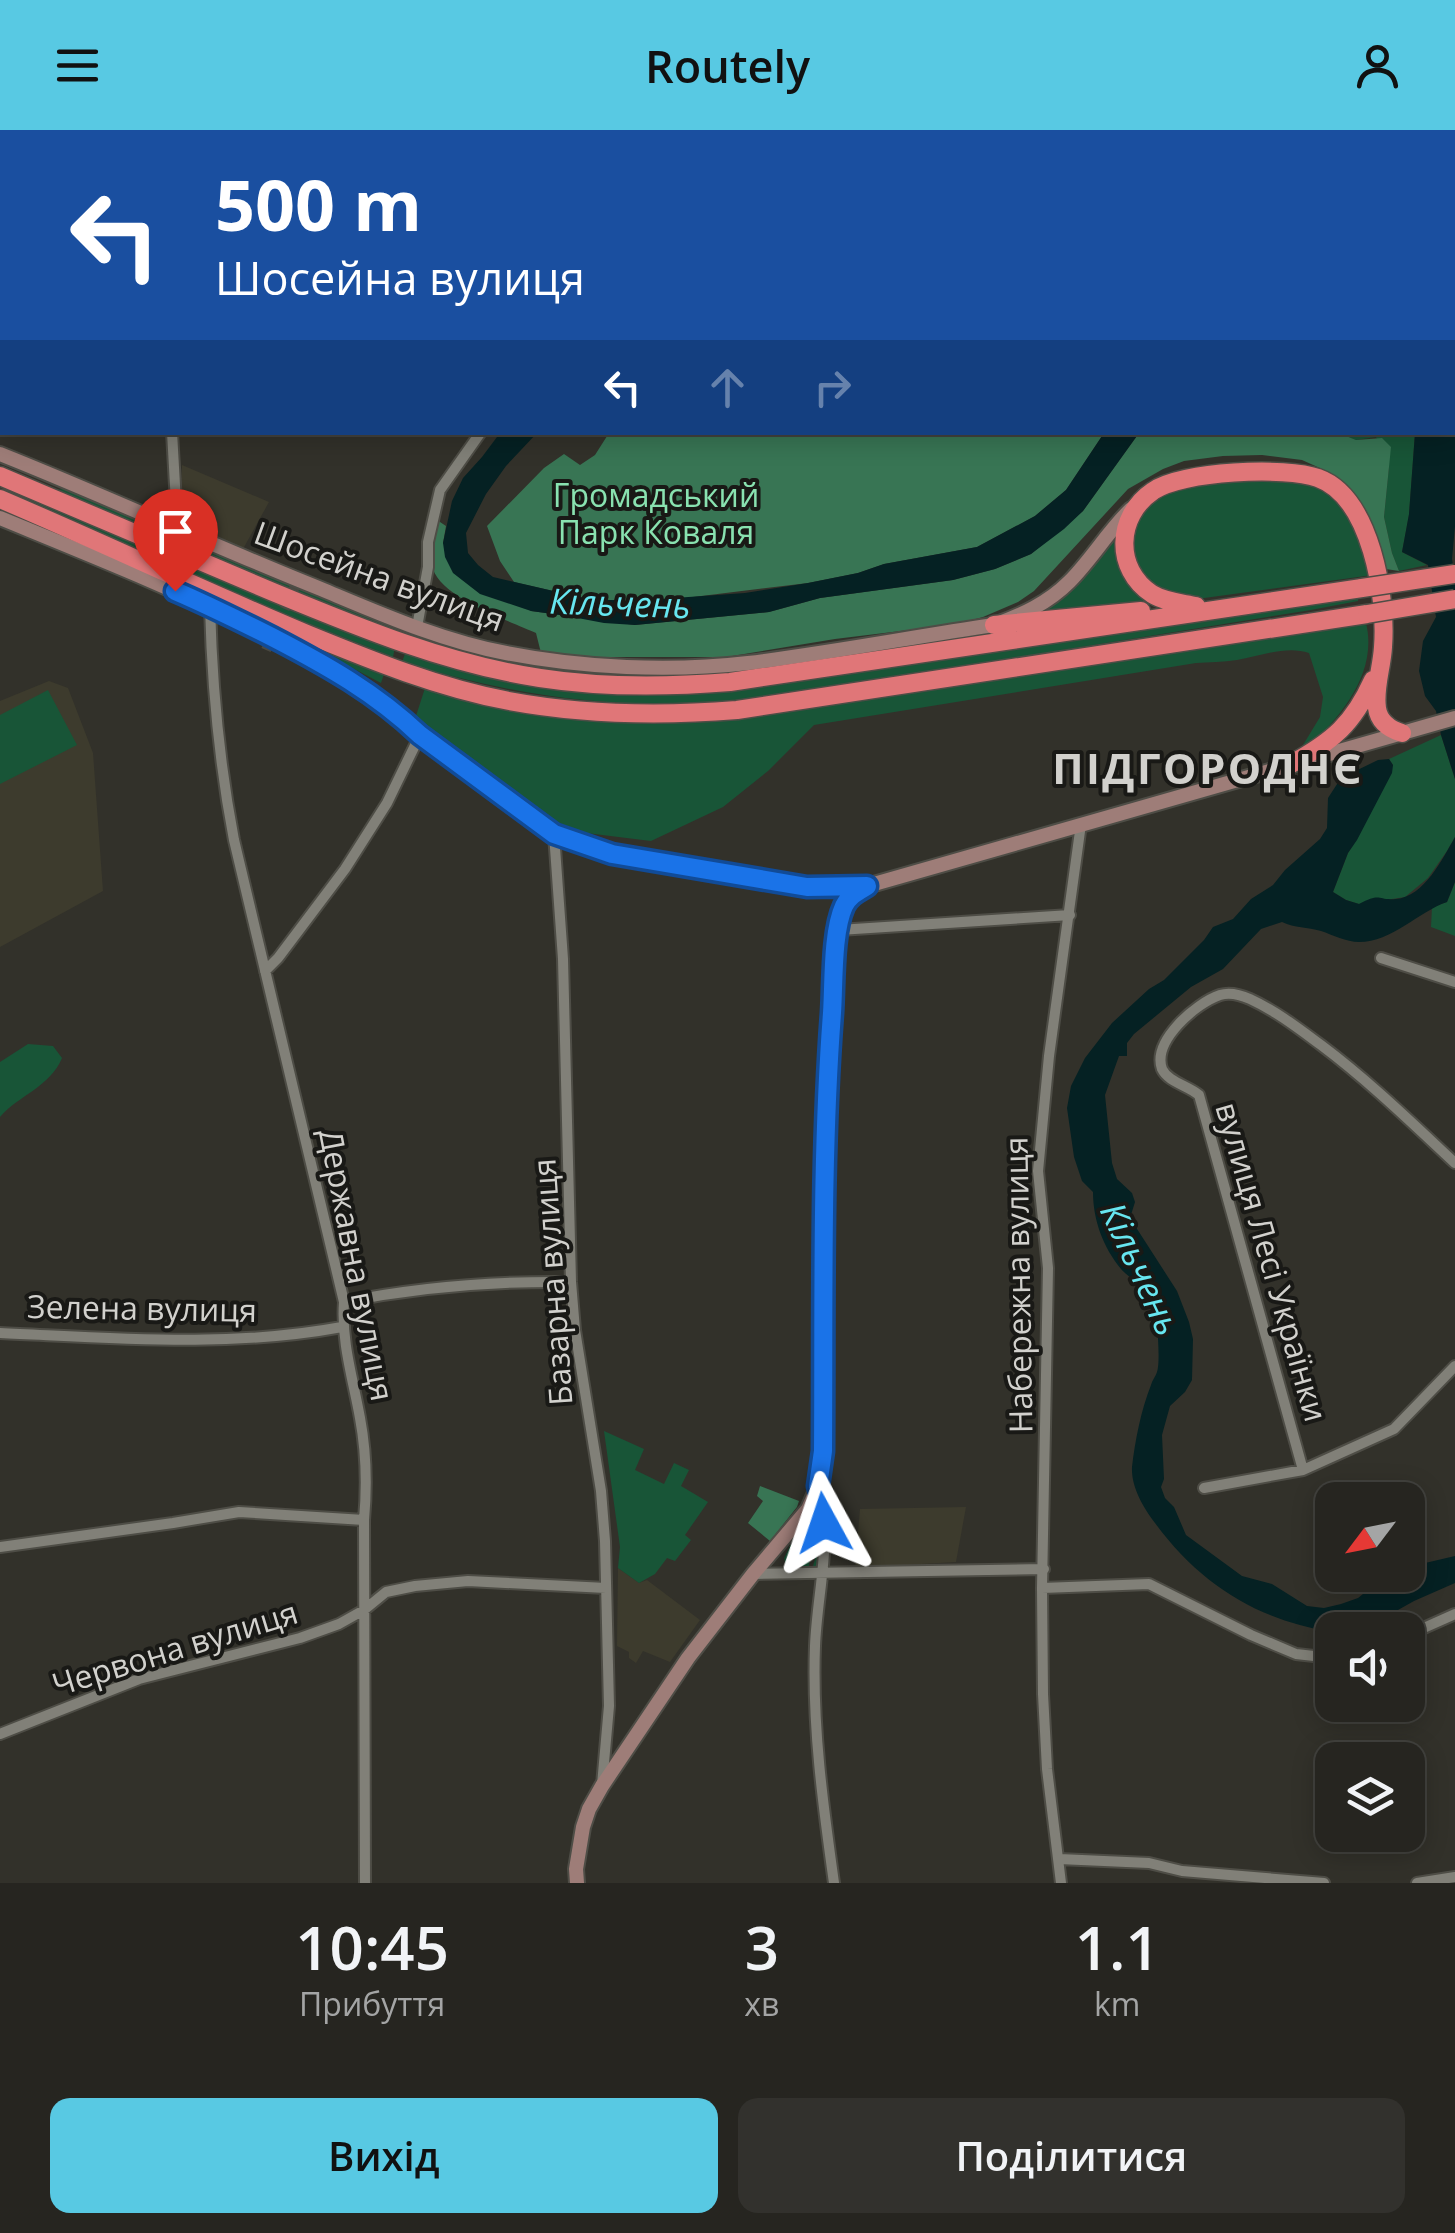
<!DOCTYPE html>
<html lang="uk">
<head>
<meta charset="utf-8">
<style>
	:root { --surface:#262520; --page:#32312d; --text:#f1f3f6; --muted:#a4a5a5; --line:#42423e; --accent:#58c9e3 }
	body { margin:0; font-family:"Open Sans",sans-serif; background:var(--page); color:var(--text); height:100vh; display:flex; flex-direction:column; font-size:38px; white-space:nowrap }
	* { box-sizing:border-box; margin:0 }
	p { font-size:32px; color:var(--muted) }
	.icon { flex:none; width:55px; height:55px; fill:none; stroke:currentColor; stroke-width:2; stroke-linecap:round; stroke-linejoin:round }
	.map { position:relative; height:1753px; overflow:hidden }
	.drawer { display:flex; flex-direction:column; background:var(--surface); flex:1 }
	.drawer>* { flex:none }
	.top-card { position:absolute; left:0px; top:0px; width:1455px; height:305px; box-shadow:0 5px 25px #0003,0 0 0 2px var(--line); background:#1a4fa0; color:#fff; overflow:hidden }
	.needle { width:65px; rotate:238deg }
	.controls { position:absolute; left:1315px; top:1352px; display:grid; gap:20px }
	.controls a { display:grid; place-items:center; width:110px; height:110px; border-radius:20px; background:var(--surface); box-shadow:0 5px 25px #0003,0 0 0 2px var(--line); font-size:50px }
	.pin { position:absolute; display:grid; place-items:center; width:85px; height:85px; color:#fff; margin:-102px -42px; border-radius:50% 50% 50% 0; rotate:-45deg; box-shadow:0 0 10px #0007 }
	.pin .icon { rotate:45deg }
	.me { position:absolute; width:110px; margin:-55px; rotate:355deg; stroke-linejoin:round; filter:drop-shadow(0 0 8px #0008) }
	.turn { display:flex; align-items:center; gap:35px; height:210px; padding:0 50px; font-size:45px }
	.turn .icon { width:130px; height:130px; stroke-width:2.5 }
	.turn b { display:block; font-size:70px; line-height:85px }
	.lanes { display:flex; align-items:center; height:95px; padding:0 50px; background:#0003; justify-content:center; gap:50px; direction:ltr }
	.lanes .off { opacity:.35 }
	.eta { display:flex; justify-content:space-evenly; align-items:center; height:170px; text-align:center }
	.eta b { font-size:60px; font-weight:600; line-height:70px }
	.button { display:flex; gap:20px; margin-top:auto; padding:20px 50px }
	.button a { flex:1; height:115px; border-radius:20px; background:var(--accent); color:#111; font-size:40px; font-weight:600; line-height:115px; text-align:center }
	.button a+a { background:var(--page); color:var(--text) }
	header { display:flex; justify-content:space-between; align-items:center; height:130px; padding:0 50px; background:var(--accent); color:#111; font-size:45px; font-weight:600 }
	.map>svg:first-child { display:block }
	.built { fill:#3d3b2d }
	.green { fill:#185537 }
	.forest { fill:#387554 }
	.water { fill:#052123 }
	.lines { fill:none; stroke-linecap:round; stroke-linejoin:round }
	.street-tunnel { stroke:#4a4942; stroke-width:10; stroke-dasharray:10 5; stroke-linecap:butt }
	.street-casing { stroke:#4e4d46; stroke-width:14 }
	.secondary-casing { stroke:#4e4d46; stroke-width:18 }
	.highway-casing { stroke:#4e4d46; stroke-width:21 }
	.street { stroke:#818078; stroke-width:10 }
	.secondary { stroke:#9e7d78; stroke-width:14 }
	.highway { stroke:#e07678; stroke-width:18 }
	.highway-bridge-casing { stroke:#4e4d46; stroke-width:21; stroke-linecap:butt }
	.highway-bridge { stroke:#e07678; stroke-width:18 }
	.route-casing { stroke:#114b97; stroke-width:25 }
	.route { stroke:#1a73e8; stroke-width:18 }
	.labels { text-anchor:middle; stroke-width:8; stroke-linejoin:round; paint-order:stroke }
	.park-label { font-size:32px; fill:#89e2b0; stroke:#191916 }
	.street-label { font-size:32px; fill:#d2d1cd; stroke:#191916 }
	.water-label { font-size:35px; font-style:italic; fill:#67e6f0; stroke:#191916 }
	.district-label { font-size:42px; font-weight:bold; letter-spacing:2.5px; fill:#d2d1cd; stroke:#191916 }
</style>
</head>
<body>
<header><svg class="icon" aria-label="menu" viewBox="0 0 24 24"><path d="M4 6h16M4 12h16M4 18h16"/></svg>Routely<svg class="icon" aria-label="person" viewBox="0 0 24 24"><circle cx="12" cy="8" r="4"/><path d="M4 21q1-7 8-7t8 7"/></svg></header>
<div class="map">
<svg width="1455" height="1753" viewBox="0 0 1455 1753">
	<rect width="100%" height="100%" fill="#32312a"/>
	<!-- built -->
	<path class="built" d="M182,335l87,37 -26,47 -63,-29z
		M49,551l19,7 25,65 10,138 -103,56v-246z
		M966,1377l-10,55 -101,6 5,-59z
		M618,1438l21,15 8,-3 53,40 -30,42 -27,-11 -7,12 -7,-5v-6l-12,-6z"/>
	<!-- green -->
	<path class="green" d="M1293,0h162v272l-3,-4v-266h-159z
		M1336,303h79l-6,82 -7,37 25,13 -28,6 -7,-18 -8,-36 5,-51 -13,-29 -20,3z
		M1301,349l14,2 34,31 24,63 -176,24 -38,-7 -25,-27 -2,-43 31,-29 37,-12z
		M15,357l380,160 -2,10 -132,-52 -251,-108z
		M68,358l330,139 -2,6 -339,-143z
		M10,378l375,163 -4,12 -101,-53 -272,-114z
		M1121,399l-2,7 41,67 -138,19z
		M1358,466v5l-47,9c-118,19 -236,38 -353,57 -85,13 -170,32 -256,36 -102,6 -203,-11 -300,-41l4,-11 220,39z
		M1366,493c12,49 -24,92 -57,124l-6,-2 17,-28 3,-20 -14,-44c-22,-8 -49,3 -72,7 -14,2 -28,2 -41,3l-382,62 -46,46 -45,36 -72,34 -65,-8 -35,-13 -92,-64 -44,-37 10,-31 205,32z
		M48,560l29,55 -77,39v-69z
		M1441,605l14,44v58l-8,14 -19,27 -23,19 -46,7 -13,-4 -13,-8 15,-39 9,-14 36,-74 -4,-6z
		M1455,752v54l-24,-9 1,-20 15,-5z
		M28,914l25,2 9,12c-12,29 -43,37 -62,59v-55z
		M604,1301l40,18 -9,21 29,14 10,-21 15,7 -8,16 27,16 -23,33 6,5 -16,21 -8,-3 -12,16 -16,9 -21,-15 2,-21z
		M819,1383l2,53h-8l5,-17 -7,-2 -2,19h-23l-2,-8 6,-12z"/>
	<!-- forest -->
	<path class="forest" d="M1336,302l20,8 26,-2 9,9 -7,70 8,36 7,18 -13,-2 -17,-52 -10,-17 -28,-27 -29,-13 -40,-5 -39,1 -39,5 -21,8 -35,20 -94,102 -16,11 -35,15 -25,7 -123,15 -109,18h-142l-43,-4 -5,-20c-26,-12 -93,-34 -103,-64 -3,-10 3,-37 4,-49l9,6 -3,17 88,68 104,14 134,-13 51,-14 133,-18 42,-11 36,-15 52,-43 56,-78z
		M609,303h495l-38,57 -31,26 -58,31 -93,17 -26,9 -50,10 -123,15 -53,3 -44,-2 -74,-17 -14,-21 -13,-35 57,-58 20,-14 16,11 15,-10z
		M760,1356l39,15 -2,6 -27,34 -22,-18 15,-22 -6,-5z"/>
	<!-- water -->
	<path class="water" d="M1453,284l2,3v109l-3,33 3,18v202l-14,-44 -5,-24 -11,-15 -6,-25 4,-30 13,-24 -8,-52 -26,-13 7,-38 6,-81 37,-1z
		M500,303h37l-31,33 -20,28 -20,39 2,20 10,12 15,12 95,22 44,2 113,-8 63,-10 50,-10 26,-9 93,-17 58,-31 31,-26 38,-57h35l-56,78 -19,18 -33,25 -36,15 -42,11 -133,18 -51,14 -134,13 -31,-2 -37,-7 -36,-5 -51,-17 -27,-21 -8,-16 -2,-14 9,-42 11,-23 19,-21z
		M1389,629l4,6 -1,8 -35,67 -9,13 -15,39 13,8 13,4c23,-12 18,-3 37,-5 28,-2 47,-41 59,-62v45l-8,20c-29,10 -55,40 -88,40 -13,0 -26,-7 -38,-11 -14,-4 -26,-3 -39,-9l-21,7 -38,40 -32,18 -57,47 -7,9v13h-8l-14,39 7,68 5,16 15,14 3,9 -5,16 47,73 12,31 4,17 -1,41 -7,12 -15,14 -8,29 2,44 -3,8 4,11 9,9 12,28 56,41 30,8 35,22 17,2 17,-4 17,-6 15,-12 20,-11h15v-8l47,-11v27l-41,18 -48,27 -34,2v2c-75,-12 -132,-48 -177,-109 -12,-16 -24,-36 -23,-56 3,-26 9,-57 19,-82 1,-5 5,-9 6,-13 3,-9 1,-36 0,-46 -2,-14 -9,-32 -18,-42 -6,-5 -13,-9 -18,-15 -18,-22 -28,-49 -28,-77l-11,-11 -8,-24 -7,-49 4,-22 14,-28 27,-35 37,-34 15,-9 40,-40 9,-13 20,-8 18,-20 22,-14 12,-15 35,-31 7,-11 1,-30 13,-20 37,-18z"/>
	<g class="lines">
		<!-- street-tunnel -->
		<path class="street-tunnel" d="M266,520l36,-79"/>
		<!-- street casing -->
		<g class="street-casing">
			<path id="street" d="M127,0l1,2
				M565,0v2
				M140,2v-2
				M769,2v-2
				M927,2v-2
				M1384,2l9,-2
				M1452,64l3,-1
				M172,302l4,71 -2,23
				M210,476c2,79 9,156 24,234l110,462c-3,39 9,77 16,116 6,32 7,69 4,102l1,363
				M417,497l11,-60v-25l12,-52 41,-58
				M554,704l9,125 8,323 4,48 26,161 4,50 4,165 -7,79
				M839,800l231,-15
				M1381,828l74,24
				M265,841l13,-13 67,-89 42,-66 33,-68
				M344,1172c75,-15 151,-21 227,-20
				M0,1203c114,5 229,15 342,-6
				M1303,1340l-104,-375c-10,-9 -31,-13 -37,-26 -10,-28 34,-66 58,-74 9,-3 21,0 30,4 26,12 48,29 71,46 48,36 90,77 134,118
				M819,1356c14,53 -2,107 -4,160 -3,79 8,159 19,237
				M1204,1358l99,-18 91,-41 61,-63
				M0,1417l173,-24 66,-11 125,8
				M753,1444l291,-5
				M1042,1458l107,-4 102,51 45,19 36,4
				M1408,1505l47,-21
				M0,1604l139,-55 161,-41 39,-14 25,-14 22,-18 29,-6 53,-5 138,7
				M1059,1729l90,4 33,8 142,12
				M1061,1753l-14,-114 -4,-75 -1,-106 6,-320 -10,-97 11,-115 32,-232
				M1417,1753l38,-6"/>
		</g>
		<!-- secondary casing -->
		<g class="secondary-casing">
			<path id="secondary" d="M0,324c108,43 213,92 321,135 60,25 121,52 185,64 76,15 165,19 242,10 82,-10 164,-26 246,-38 28,-10 54,-22 75,-43 23,-23 39,-51 62,-73
				M0,388c90,37 180,73 267,116 55,29 108,57 153,101l134,99 57,20 196,33 60,-1 588,-168
				M577,1753l-1,-14 7,-42 6,-18 13,-23 86,-128 65,-84 55,-65 10,-23 5,-35v-261l13,-243 7,-40 10,-13 13,-7"/>
		</g>
		<!-- highway casing -->
		<g class="highway-casing">
			<path id="highway" d="M0,346c91,39 182,78 273,116 87,36 174,72 267,86 64,10 127,9 190,4l632,-94
				M0,369c103,44 204,92 307,135 66,27 132,54 202,67 76,14 152,15 228,9l630,-96
				M1196,476c-14,-3 -31,-4 -44,-12 -38,-25 -36,-78 1,-103 28,-20 133,-25 165,-13 53,19 69,119 65,169 -1,20 -9,41 -6,61 2,14 12,21 25,25
				M994,495l147,-14
				M1291,634c42,-23 62,-40 82,-84"/>
		</g>
		<!-- street -->
		<use href="#street" class="street"/>
		<!-- secondary -->
		<use href="#secondary" class="secondary"/>
		<!-- highway -->
		<use href="#highway" class="highway"/>
		<!-- highway-bridge casing -->
		<g class="highway-bridge-casing">
			<path id="highway-bridge" d="M1362,458l93,-14
				M1367,484l88,-15"/>
		</g>
		<!-- highway-bridge -->
		<use href="#highway-bridge" class="highway-bridge"/>
	</g>
	<g class="lines">
		<!-- route casing -->
		<g class="route-casing">
			<path id="route" d="M175,461c33,14 65,30 97,46 54,28 104,56 148,98l134,99 58,20 195,33 60,-1c-10,6 -18,10 -23,20 -12,26 -10,78 -12,107 -11,146 -8,292 -9,438l-5,35 7,24 -1,13"/>
		</g>
		<!-- route -->
		<use href="#route" class="route"/>
	</g>
	<g class="labels">
		<!-- park labels -->
		<g class="park-label">
			<text x="656" y="377">Громадський<tspan x="656" dy="37">Парк Коваля</tspan></text>
		</g>
		<!-- street labels -->
		<g class="street-label">
			<text transform="translate(379 447) rotate(20)" y="11">Шосейна вулиця</text>
			<text transform="translate(1271 1132) rotate(74)" y="11">вулиця Лесі Українки</text>
			<text transform="translate(356 1135) rotate(79)" y="11">Державна вулиця</text>
			<text transform="translate(553 1152) rotate(-94)" y="11">Базарна вулиця</text>
			<text transform="translate(1019 1155) rotate(-91)" y="11">Набережна вулиця</text>
			<text transform="translate(142 1179) rotate(1)" y="11">Зелена вулиця</text>
			<text transform="translate(175 1519) rotate(-17)" y="11">Червона вулиця</text>
		</g>
		<!-- water labels -->
		<g class="water-label">
			<text transform="translate(620 474) rotate(2)" y="12">Кільчень</text>
			<text transform="translate(1140 1139) rotate(65)" y="12">Кільчень</text>
		</g>
		<!-- district labels -->
		<g class="district-label">
			<text x="1208" y="654">ПІДГОРОДНЄ</text>
		</g>
	</g>
</svg>
<div class="controls">
<a><svg class="needle" viewBox="-14 -14 28 28"><path d="M0-13l5 13h-10z" fill="#e53935"/><path d="M0 13l5-13h-10z" fill="#a4a5a5"/></svg></a>
<a><svg class="icon" aria-label="sound" viewBox="0 0 24 24"><path d="M4 9h4l5-4v14l-5-4H4zM17 9q2 3 0 6"/></svg></a>
<a><svg class="icon" aria-label="layers" viewBox="0 0 24 24"><path d="M12 4l9 5-9 5-9-5zM3 14l9 5 9-5"/></svg></a>
</div>
<div class="pin" style="left:175px;top:461px;background:#d93025"><svg class="icon" aria-label="arrive" viewBox="0 0 24 24"><path d="M6 21V4h12l-3 4 3 4H6"/></svg></div>
<svg class="me" style="left:824px;top:1393px" viewBox="-20 -20 40 40"><path d="M0-17L14 15 0 8-14 15z" fill="#1a73e8" stroke="#fff" stroke-width="4"/></svg>
<div class="top-card">
<div class="turn"><svg class="icon" aria-label="left" viewBox="0 0 24 24"><path d="M17 20v-9H6M10 6l-5 5 5 5"/></svg><div><b>500 m</b>Шосейна вулиця</div></div>
<div class="lanes"><svg class="icon" aria-label="left" viewBox="0 0 24 24"><path d="M17 20v-9H6M10 6l-5 5 5 5"/></svg><svg class="icon off" aria-label="ahead" viewBox="0 0 24 24"><path d="M12 20V5M6 11l6-6 6 6"/></svg><svg class="icon off" aria-label="right" viewBox="0 0 24 24"><path d="M7 20v-9h11M14 6l5 5-5 5"/></svg></div>
</div>
</div>
<section class="drawer">
<div class="eta">
<div><b>10:45</b><p>Прибуття</p></div>
<div><b>3</b><p>хв</p></div>
<div><b>1.1</b><p>km</p></div>
</div>
<div class="button"><a>Вихід</a><a>Поділитися</a></div>
</section>
</body>
</html>
